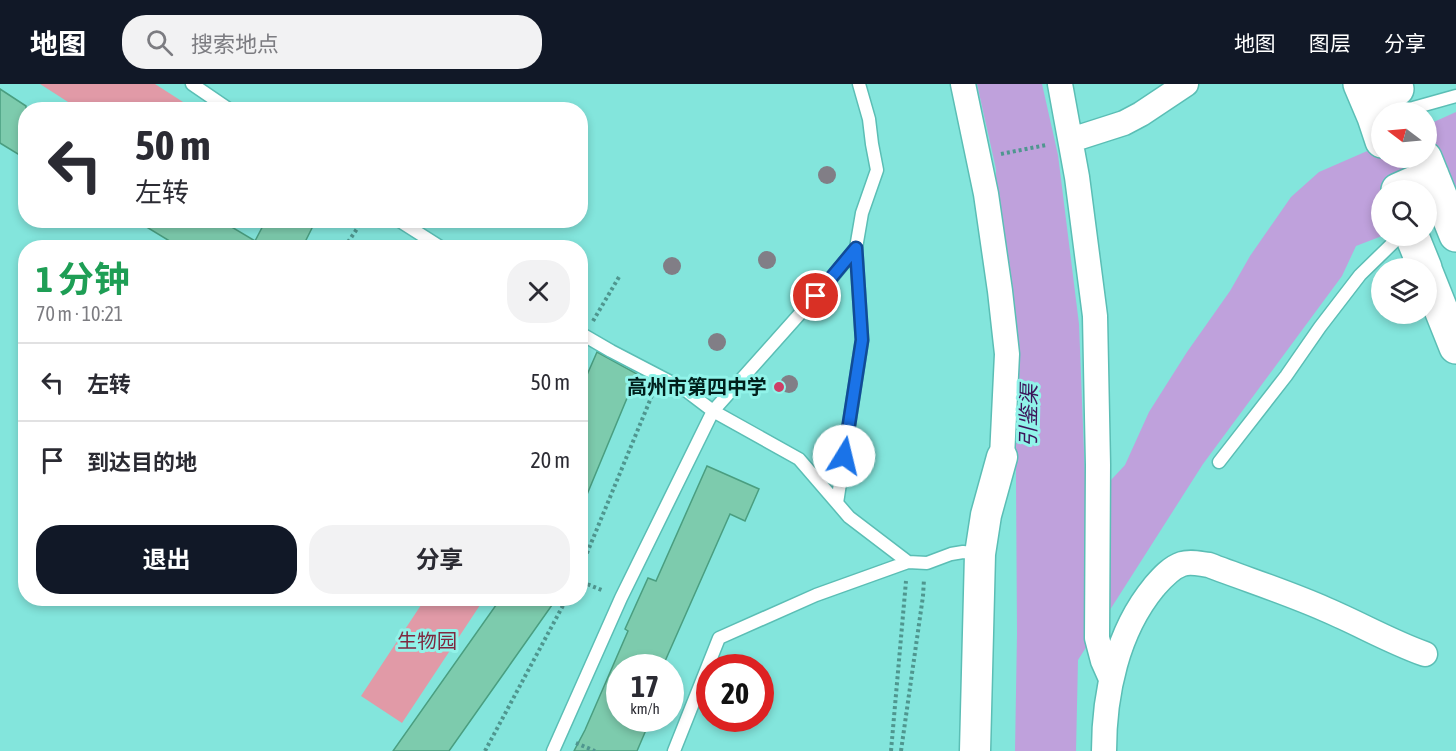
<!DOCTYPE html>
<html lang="zh">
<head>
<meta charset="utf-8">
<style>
	:root { --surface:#fff; --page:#f2f2f3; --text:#2b2b33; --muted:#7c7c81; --line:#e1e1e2; --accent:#111827 }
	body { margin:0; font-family:"Asap Condensed","Noto Sans SC",sans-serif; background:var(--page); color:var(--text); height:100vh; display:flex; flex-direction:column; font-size:22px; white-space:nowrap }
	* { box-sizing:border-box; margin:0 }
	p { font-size:20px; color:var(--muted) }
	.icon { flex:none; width:33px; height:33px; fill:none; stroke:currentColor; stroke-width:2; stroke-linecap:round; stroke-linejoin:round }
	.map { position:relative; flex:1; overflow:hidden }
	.side { position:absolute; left:18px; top:156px; width:570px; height:366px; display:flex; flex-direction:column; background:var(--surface); border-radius:24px; box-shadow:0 3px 9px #0003 }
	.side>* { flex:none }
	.guide { position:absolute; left:18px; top:18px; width:570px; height:126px; border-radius:24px; box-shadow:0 3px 9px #0003; background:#fff; color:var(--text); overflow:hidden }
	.needle { width:39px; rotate:286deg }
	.controls { position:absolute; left:1371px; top:18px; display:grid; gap:12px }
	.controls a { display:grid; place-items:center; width:66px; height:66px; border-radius:50%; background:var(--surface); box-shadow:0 3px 9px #0003; font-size:30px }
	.speed { position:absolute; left:606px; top:570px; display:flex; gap:12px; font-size:30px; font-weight:700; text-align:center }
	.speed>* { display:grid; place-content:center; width:78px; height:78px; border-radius:50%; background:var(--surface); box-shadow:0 3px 9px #0003; line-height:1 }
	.speed small { font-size:15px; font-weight:400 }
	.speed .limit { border:9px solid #d22; background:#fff; color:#111 }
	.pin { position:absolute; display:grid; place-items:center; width:51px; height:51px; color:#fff; margin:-26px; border:3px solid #fff; border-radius:50%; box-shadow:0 2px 6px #0007 }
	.me { position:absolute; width:66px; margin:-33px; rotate:9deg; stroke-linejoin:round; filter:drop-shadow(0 0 4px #0008) }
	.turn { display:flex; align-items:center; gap:21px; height:126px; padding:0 18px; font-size:27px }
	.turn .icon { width:78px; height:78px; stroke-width:2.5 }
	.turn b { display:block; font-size:42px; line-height:51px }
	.round { display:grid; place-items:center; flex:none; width:63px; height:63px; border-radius:24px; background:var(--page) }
	.overview { display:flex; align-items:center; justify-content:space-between; height:102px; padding:0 18px }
	h1 { font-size:36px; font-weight:700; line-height:45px; color:#1e9e55 }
	.cta { display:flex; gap:12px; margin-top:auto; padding:12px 18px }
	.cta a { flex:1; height:69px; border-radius:24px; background:var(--accent); color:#fff; font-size:24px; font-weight:700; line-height:69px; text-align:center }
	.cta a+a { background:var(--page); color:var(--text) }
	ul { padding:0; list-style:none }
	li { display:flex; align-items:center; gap:18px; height:78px; padding:0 18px; border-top:2px solid var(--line) }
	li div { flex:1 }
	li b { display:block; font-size:22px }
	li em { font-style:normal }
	header { display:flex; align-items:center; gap:36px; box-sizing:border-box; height:84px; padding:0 30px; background:var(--accent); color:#fff }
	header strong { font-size:28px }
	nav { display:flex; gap:33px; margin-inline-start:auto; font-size:21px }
	.search { width:420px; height:54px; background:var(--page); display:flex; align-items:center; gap:15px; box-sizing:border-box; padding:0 21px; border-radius:24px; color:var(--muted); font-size:22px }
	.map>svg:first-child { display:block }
	.green { fill:#e19aa7 }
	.water { fill:#bfa1dc }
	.building { fill:#7dcbad; stroke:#4a9e80; stroke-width:1.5 }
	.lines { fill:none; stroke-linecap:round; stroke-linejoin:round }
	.service-casing { stroke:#5bbeb5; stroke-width:15 }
	.minor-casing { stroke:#5bbeb5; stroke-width:27 }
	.tertiary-casing { stroke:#5bbeb5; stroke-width:33 }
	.primary-casing { stroke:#5bbeb5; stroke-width:36 }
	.path { stroke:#4f968f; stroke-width:4; stroke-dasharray:3 3; stroke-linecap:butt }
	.service { stroke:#fff; stroke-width:12 }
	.minor { stroke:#fff; stroke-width:24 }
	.tertiary { stroke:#fff; stroke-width:30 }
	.primary { stroke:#fff; stroke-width:33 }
	.tree { fill:#817e86 }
	.route-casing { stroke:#114b97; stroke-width:15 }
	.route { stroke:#1a73e8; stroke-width:10 }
	.poi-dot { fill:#cd3f67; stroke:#91f3e9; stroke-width:2 }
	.labels { text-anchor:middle; stroke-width:6; stroke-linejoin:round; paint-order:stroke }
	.poi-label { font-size:20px; font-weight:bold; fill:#001f1c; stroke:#91f3e9; text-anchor:end }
	.park-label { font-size:20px; fill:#7f2940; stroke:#91f3e9 }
	.water-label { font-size:21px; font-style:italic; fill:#3c1359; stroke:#91f3e9 }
</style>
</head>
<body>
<header>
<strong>地图</strong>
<div class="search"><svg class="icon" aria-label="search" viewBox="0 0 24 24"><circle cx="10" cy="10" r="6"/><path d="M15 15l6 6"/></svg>搜索地点</div>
<nav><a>地图</a><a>图层</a><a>分享</a></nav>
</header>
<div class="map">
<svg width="1456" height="667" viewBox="0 0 1456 667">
	<rect width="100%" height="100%" fill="#83e5dc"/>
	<!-- green -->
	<path class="green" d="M40,0h115l39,25h-115z
		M425,515h59l-82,124 -41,-27z"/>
	<!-- water -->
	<path class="water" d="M977,0h65l16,71 21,169 6,154 26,2 14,-15 24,-53 38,-60 43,-61 20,-35 41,-59 28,-25 62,-27 1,13h44l1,-33 29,-13v93l-29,12 -1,-27h-44v46l-26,10 -14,30 -139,188 -125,196 -2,91h-61l2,-118 -2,-310 -6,-57 -11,-60 -2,-22v-15z"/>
	<!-- building -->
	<path class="building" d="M0,5l26,17v53l-26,-16z
		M135,136h85l35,21 11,-21h50l-14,28h-121z
		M597,268l40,22 -56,135 -1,-118z
		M707,382l52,23 -14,32 -15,-7 -68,154h-42v50h20l-4,8 10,4 -9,21h-63l11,-21 43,-99 -3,-2 23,-51 8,3z
		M501,514h56l-108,153h-56z"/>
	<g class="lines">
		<!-- service casing -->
		<g class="service-casing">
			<path id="service" d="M192,0l38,26
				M1406,26l50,-14
				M398,136l44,28
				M580,249l31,18 73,38 29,22 86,48 50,58 59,45 19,1 24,-9 12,-2 17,2
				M1219,378l67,-86 34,-49 40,-52 40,-39
				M837,419l25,-163 -6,-92 6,-35 15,-43 -5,-26 -3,-25 -10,-35
				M553,667l68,-153 92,-187 117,-131 26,-32
				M674,667l45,-113 97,-43 92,-33"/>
		</g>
		<!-- minor casing -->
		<g class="minor-casing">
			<path id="minor" d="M963,0l23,110 14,97 7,63 -5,103
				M1060,0l17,93 18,139 3,149 -1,173 6,23 8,18
				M1071,56l53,-17 17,-9 45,-30
				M1104,667c0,-57 13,-119 50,-164 7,-8 16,-19 28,-23 9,-3 18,0 27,1 39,15 80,28 118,45 33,14 64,32 98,44"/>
		</g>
		<!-- tertiary casing -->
		<g class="tertiary-casing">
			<path id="tertiary" d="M975,667l5,-197 6,-39 16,-58"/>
		</g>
		<!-- primary casing -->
		<g class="primary-casing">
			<path id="primary" d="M1360,0l14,33 8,24
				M1368,18l29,-13
				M1425,74l31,77
				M1398,106l34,-15
				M1412,152l13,32
				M1426,188l30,75"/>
		</g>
		<!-- path -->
		<path class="path" d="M1001,70l45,-9
			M348,158l15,-22
			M593,237l26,-44
			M580,486l73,-177
			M582,498l22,9
			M576,659l19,8
			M485,667l82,-153
			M891,667l15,-170
			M901,667l22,-155 1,-17"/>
		<!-- service -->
		<use href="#service" class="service"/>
		<!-- minor -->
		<use href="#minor" class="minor"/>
		<!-- tertiary -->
		<use href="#tertiary" class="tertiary"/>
		<!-- primary -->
		<use href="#primary" class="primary"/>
	</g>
	<!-- trees -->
	<g class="tree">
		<circle cx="827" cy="91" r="9"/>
		<circle cx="767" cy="176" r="9"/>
		<circle cx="672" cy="182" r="9"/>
		<circle cx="717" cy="258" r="9"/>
		<circle cx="789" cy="300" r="9"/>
	</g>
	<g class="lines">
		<!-- route casing -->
		<g class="route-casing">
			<path id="route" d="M816,212l40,-48 6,92 -18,116"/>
		</g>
		<!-- route -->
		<use href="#route" class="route"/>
	</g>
	<!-- markers -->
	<circle class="poi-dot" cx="779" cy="303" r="6"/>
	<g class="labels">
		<!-- poi labels -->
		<g class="poi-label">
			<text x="767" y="310">高州市第四中学</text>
		</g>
		<!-- park labels -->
		<g class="park-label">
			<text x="427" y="564">生物园</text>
		</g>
		<!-- water labels -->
		<g class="water-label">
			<text transform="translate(1029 332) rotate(-89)" y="7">引鉴渠</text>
		</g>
	</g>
</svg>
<div class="controls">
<a><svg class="needle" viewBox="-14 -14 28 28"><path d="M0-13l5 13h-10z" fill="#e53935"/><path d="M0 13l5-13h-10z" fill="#7c7c81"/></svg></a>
<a><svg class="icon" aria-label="search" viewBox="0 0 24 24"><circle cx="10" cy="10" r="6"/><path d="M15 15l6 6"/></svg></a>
<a><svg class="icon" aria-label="layers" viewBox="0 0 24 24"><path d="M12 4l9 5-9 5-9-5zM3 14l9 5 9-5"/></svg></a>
</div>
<div class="speed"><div>17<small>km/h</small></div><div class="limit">20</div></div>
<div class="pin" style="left:816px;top:212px;background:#d93025"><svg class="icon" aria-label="arrive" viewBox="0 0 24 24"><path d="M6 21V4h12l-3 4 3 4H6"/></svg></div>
<svg class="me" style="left:844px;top:372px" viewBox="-20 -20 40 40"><circle r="19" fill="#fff"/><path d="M0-13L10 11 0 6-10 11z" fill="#1a73e8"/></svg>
<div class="guide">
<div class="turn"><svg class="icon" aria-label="left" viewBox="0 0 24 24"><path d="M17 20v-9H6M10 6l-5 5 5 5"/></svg><div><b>50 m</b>左转</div></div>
</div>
<section class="side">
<div class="overview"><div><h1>1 分钟</h1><p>70 m · 10:21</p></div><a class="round"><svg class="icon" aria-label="close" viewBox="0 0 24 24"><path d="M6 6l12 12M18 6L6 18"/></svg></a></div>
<ul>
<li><svg class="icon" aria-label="left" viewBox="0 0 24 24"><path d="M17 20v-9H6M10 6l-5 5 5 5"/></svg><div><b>左转</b></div><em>50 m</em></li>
<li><svg class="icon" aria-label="arrive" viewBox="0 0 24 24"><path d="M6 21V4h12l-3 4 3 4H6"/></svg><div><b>到达目的地</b></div><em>20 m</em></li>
</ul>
<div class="cta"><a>退出</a><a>分享</a></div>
</section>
</div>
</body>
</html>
